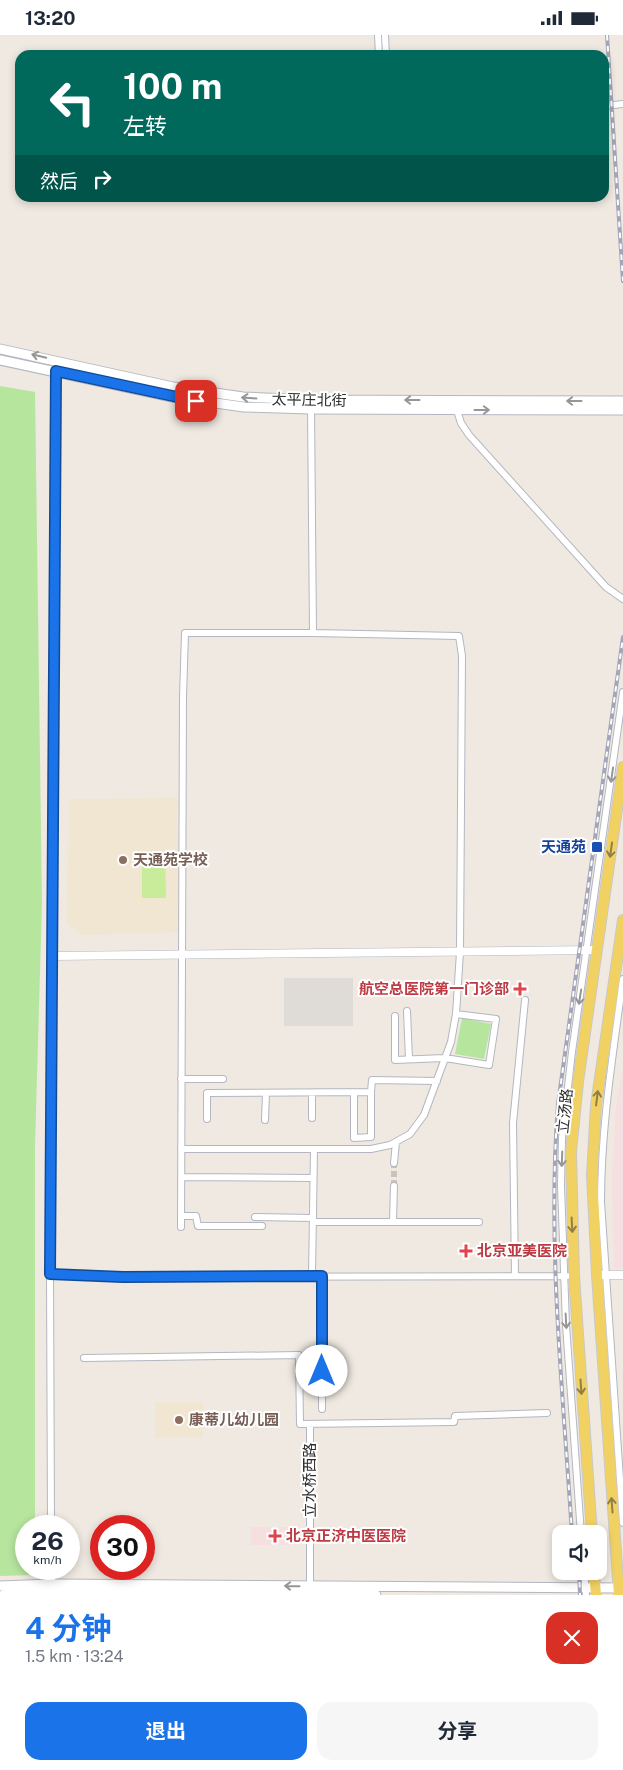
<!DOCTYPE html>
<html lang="zh">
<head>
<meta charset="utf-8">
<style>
	:root { --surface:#fff; --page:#f6f6f7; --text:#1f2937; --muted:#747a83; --accent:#1a73e8 }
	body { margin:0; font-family:"Public Sans","Noto Sans SC",sans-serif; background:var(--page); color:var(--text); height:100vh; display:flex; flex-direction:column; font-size:19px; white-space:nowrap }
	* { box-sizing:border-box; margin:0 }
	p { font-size:16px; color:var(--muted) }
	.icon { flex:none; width:28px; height:28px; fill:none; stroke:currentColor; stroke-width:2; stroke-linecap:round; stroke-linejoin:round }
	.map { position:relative; height:1560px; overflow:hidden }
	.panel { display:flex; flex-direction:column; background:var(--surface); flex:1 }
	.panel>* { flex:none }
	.top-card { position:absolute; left:15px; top:15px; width:594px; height:152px; border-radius:15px; box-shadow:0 2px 8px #0003; background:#00695c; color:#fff; overflow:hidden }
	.fabs { position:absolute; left:552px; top:1490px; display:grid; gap:10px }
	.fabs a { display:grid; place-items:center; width:55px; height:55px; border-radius:10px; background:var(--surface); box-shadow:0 2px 8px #0003; font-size:25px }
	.speed { position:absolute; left:15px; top:1480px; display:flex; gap:10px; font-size:25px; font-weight:700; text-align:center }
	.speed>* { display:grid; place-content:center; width:65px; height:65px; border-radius:50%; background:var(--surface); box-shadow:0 2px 8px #0003; line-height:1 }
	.speed small { font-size:12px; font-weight:400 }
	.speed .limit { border:8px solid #d22; background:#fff; color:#111 }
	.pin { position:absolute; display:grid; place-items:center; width:42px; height:42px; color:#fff; margin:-21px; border-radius:10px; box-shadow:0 2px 8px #0006 }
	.me { position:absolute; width:55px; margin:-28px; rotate:0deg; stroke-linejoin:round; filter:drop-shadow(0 0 4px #0008) }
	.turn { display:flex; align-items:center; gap:18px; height:105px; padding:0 25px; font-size:22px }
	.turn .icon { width:65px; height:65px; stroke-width:2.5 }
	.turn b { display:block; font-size:35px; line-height:42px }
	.then { display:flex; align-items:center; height:48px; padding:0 25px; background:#0003; gap:10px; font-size:19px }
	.round { display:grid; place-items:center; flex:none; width:52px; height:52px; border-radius:15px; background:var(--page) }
	.overview { display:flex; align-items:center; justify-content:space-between; height:85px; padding:0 25px }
	h1 { font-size:30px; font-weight:700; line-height:38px; color:var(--accent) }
	.action { display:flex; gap:10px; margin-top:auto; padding:10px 25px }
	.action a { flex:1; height:58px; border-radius:15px; background:var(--accent); color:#fff; font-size:20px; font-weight:700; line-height:58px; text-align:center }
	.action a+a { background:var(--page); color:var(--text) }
	.status { display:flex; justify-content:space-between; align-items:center; height:35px; padding:0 25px; background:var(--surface); direction:ltr }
	.status svg { height:14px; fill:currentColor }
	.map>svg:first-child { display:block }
	.education { fill:#f0e6d1 }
	.medical { fill:#f5dfe0 }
	.green { fill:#b6e59e }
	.pitch { fill:#c9ec9a }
	.plaza { fill:#dfdcd8 }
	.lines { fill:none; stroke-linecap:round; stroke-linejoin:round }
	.minor-tunnel { stroke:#c8c4bd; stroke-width:6; stroke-dasharray:6 3; stroke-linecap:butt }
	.minor-casing { stroke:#b4b7c1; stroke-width:8 }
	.tertiary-casing { stroke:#b4b7c1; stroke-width:9 }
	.secondary-casing { stroke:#b4b7c1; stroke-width:11 }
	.primary-casing { stroke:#c9c9c9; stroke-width:12 }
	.minor { stroke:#fff; stroke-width:6 }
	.tertiary { stroke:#fff; stroke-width:8 }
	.secondary { stroke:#fff; stroke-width:9 }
	.primary { stroke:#f2d163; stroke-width:10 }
	.rail-casing { stroke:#a3a6b8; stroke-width:4 }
	.rail { stroke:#fff; stroke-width:2; stroke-dasharray:5.5; stroke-linecap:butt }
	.oneway { stroke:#969696 }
	.oneway2 { stroke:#908048 }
	.route-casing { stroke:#114b97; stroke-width:12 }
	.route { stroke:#1a73e8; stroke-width:9 }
	.transit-dot { fill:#1a4fb4; stroke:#fff; stroke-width:2 }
	.education-dot { fill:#8d6e63; stroke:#fff; stroke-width:2 }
	.health-dot { fill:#e0444e; stroke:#fff; stroke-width:2 }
	.labels { text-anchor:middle; stroke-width:4; stroke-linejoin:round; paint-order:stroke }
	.street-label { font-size:15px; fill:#2e2e2e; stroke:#fff }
	.transit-label { font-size:15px; font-weight:bold; fill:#164399; stroke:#fff; text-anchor:end }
	.education-label { font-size:15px; font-weight:bold; fill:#785e54; stroke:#fff; text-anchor:start }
	.health-label { font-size:15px; font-weight:bold; fill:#be3a42; stroke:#fff; text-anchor:start }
</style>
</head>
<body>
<div class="status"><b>13:20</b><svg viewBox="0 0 49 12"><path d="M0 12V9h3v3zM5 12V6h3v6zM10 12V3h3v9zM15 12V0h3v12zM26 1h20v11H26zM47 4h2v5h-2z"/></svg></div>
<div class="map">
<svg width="623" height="1560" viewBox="0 0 623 1560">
	<rect width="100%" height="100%" fill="#efe9e1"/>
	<!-- education -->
	<path class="education" d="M177,763l2,134 -98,3 -15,-13 4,-123z
		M155,1367h48v36h-48z"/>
	<!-- medical -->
	<path class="medical" d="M623,1033v200l-9,1 -2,-88 4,-76z
		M251,1492h47v18h-47z"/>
	<!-- green -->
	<path class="green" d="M0,351l35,6 7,511 -7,242v381h-9v43h9v6l-35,1z
		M462,983l29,6 -7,35 -29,-5z"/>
	<!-- pitch -->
	<path class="pitch" d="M142,816h23l1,47h-24z"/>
	<!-- plaza -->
	<path class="plaza" d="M284,943h69v48h-69z"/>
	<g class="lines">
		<!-- minor-tunnel -->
		<path class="minor-tunnel" d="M394,1151v-23"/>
		<!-- minor casing -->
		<g class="minor-casing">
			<path id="minor" d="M378,0l1,20
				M385,0l1,20
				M604,71l19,-2
				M311,372l2,226
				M456,372l5,16 8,12 137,152 17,12
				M623,944c-10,75 -22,148 -22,223l22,321
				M407,976l2,48
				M395,981v44l50,-2 44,7 7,-46 -40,-5
				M181,1044h42
				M312,1058v25
				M354,1058v45l17,-1v-45
				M207,1084v-26l164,-1 1,-12 65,1
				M265,1085l1,-27
				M394,1128l2,-21
				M181,1142l132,1
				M181,1181h15l2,10h64
				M255,1182l58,1
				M393,1186l1,-35
				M313,1187h166
				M181,1192l2,-530 2,-64h128l146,3 3,20 -2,296 -4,62 -5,28 -27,73 -14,19 -20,11 -19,4h-190
				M50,1239l73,3 444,-1
				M312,1241l2,-126
				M322,1241v133
				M515,1241l-2,-153 12,-123
				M84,1323l215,-3 1,69 154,-2 1,-6 92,-3
				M51,1491l-1,-252 5,-905
				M581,1499l-15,-209 -5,-139 1,-48 10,-86 51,-360
				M52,1534v18
				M584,1536l2,24
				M310,1554v-164"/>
		</g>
		<!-- tertiary casing -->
		<g class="tertiary-casing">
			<path id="tertiary" d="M53,921l544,-6
				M597,1240h26"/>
		</g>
		<!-- secondary casing -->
		<g class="secondary-casing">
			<path id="secondary" d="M0,314l173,38 70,10 68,3 312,1
				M0,325l172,37 72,10 67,2 312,1
				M0,1551l52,-2 571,4
				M3,1560l49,-3 324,3"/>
		</g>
		<!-- primary casing -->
		<g class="primary-casing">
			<path id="primary" d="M592,1499l-18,-258 -3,-124 7,-70 45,-315
				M594,1536l2,24
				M619,1560l-22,-320 -5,-100 4,-70 27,-185"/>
		</g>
		<!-- minor -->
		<use href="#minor" class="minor"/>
		<!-- tertiary -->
		<use href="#tertiary" class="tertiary"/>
		<!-- secondary -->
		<use href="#secondary" class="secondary"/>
		<!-- primary -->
		<use href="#primary" class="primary"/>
		<!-- rail casing -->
		<g class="rail-casing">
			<path id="rail" d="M607,0l16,246
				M572,1499c-9,-143 -25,-287 -14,-430l65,-467
				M579,1536l1,24"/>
		</g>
		<!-- rail -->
		<use href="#rail" class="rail"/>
	</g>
	<!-- one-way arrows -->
	<defs><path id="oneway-shaft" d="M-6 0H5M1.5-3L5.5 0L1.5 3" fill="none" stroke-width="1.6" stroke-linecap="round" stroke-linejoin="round" transform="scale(1.25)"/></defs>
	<g class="oneway">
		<use href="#oneway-shaft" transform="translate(39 321) rotate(-166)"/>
		<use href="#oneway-shaft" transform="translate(249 363) rotate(-176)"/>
		<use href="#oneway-shaft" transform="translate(412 365) rotate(-180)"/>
		<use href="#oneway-shaft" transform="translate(574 366) rotate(-180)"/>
		<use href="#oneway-shaft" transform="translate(482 375)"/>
		<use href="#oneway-shaft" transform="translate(612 740) rotate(98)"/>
		<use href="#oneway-shaft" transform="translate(580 962) rotate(99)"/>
		<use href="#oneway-shaft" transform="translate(562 1124) rotate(92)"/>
		<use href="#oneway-shaft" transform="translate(566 1286) rotate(87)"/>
		<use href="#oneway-shaft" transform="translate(292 1551) rotate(-179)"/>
	</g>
	<g class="oneway2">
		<use href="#oneway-shaft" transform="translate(611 815) rotate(98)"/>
		<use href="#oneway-shaft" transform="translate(597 1063) rotate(-83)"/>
		<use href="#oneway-shaft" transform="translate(572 1190) rotate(87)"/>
		<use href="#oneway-shaft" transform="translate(581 1352) rotate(86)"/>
		<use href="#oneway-shaft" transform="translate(612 1470) rotate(-94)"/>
	</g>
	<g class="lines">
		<!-- route casing -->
		<g class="route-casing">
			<path id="route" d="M196,366l-140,-30 -6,903 73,3 199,-1v95"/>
		</g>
		<!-- route -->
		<use href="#route" class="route"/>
	</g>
	<!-- markers -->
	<rect class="transit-dot" x="591" y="806" width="12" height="12" rx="2.5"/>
	<g class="education-dot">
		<circle cx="123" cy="825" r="5"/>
		<circle cx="179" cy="1385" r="5"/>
	</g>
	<g class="health-dot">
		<path d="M517.5 946.5h5v5h5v5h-5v5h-5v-5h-5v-5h5z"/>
		<path d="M463.5 1208.5h5v5h5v5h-5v5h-5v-5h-5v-5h5z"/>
		<path d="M272.5 1493.5h5v5h5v5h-5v5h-5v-5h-5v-5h5z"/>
	</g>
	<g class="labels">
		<!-- street labels -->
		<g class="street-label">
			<text transform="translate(309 365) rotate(1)" y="5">太平庄北街</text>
			<text transform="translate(565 1076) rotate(-84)" y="5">立汤路</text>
			<text transform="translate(310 1445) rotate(-90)" y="5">立水桥西路</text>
		</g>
		<!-- transit labels -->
		<g class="transit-label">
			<text x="586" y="817">天通苑</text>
		</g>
		<!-- education labels -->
		<g class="education-label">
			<text x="133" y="830">天通苑学校</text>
			<text x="189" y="1390">康蒂儿幼儿园</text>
		</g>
		<!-- health labels -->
		<g class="health-label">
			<text x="509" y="959" text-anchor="end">航空总医院第一门诊部</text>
			<text x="477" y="1221">北京亚美医院</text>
			<text x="286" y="1506">北京正济中医医院</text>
		</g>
	</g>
</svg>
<div class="fabs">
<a><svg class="icon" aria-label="sound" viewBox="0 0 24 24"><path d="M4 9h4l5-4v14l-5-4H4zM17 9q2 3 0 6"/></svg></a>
</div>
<div class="speed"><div>26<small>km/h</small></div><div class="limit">30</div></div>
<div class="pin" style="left:196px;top:366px;background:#d93025"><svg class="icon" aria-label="arrive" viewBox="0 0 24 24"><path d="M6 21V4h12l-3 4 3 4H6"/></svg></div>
<svg class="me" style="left:322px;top:1336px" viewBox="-20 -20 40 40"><circle r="19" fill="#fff"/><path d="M0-13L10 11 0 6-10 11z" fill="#1a73e8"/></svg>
<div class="top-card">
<div class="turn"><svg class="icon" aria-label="left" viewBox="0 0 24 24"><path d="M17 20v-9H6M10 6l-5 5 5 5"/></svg><div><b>100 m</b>左转</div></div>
<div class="then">然后<svg class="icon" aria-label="right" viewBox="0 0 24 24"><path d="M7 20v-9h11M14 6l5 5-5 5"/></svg></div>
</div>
</div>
<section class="panel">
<div class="overview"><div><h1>4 分钟</h1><p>1.5 km · 13:24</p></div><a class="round" style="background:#d93025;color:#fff"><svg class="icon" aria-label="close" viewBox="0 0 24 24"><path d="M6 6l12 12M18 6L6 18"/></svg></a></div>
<div class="action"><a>退出</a><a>分享</a></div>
</section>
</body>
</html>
